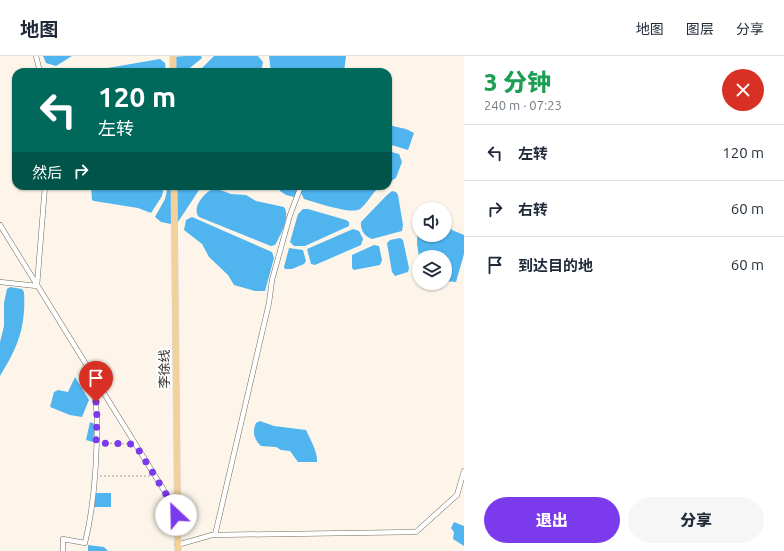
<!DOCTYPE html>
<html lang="zh">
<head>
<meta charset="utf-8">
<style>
	:root { --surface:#fff; --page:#f6f6f7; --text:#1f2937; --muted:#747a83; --line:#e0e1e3; --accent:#7c3aed }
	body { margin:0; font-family:Ubuntu,"Noto Sans SC",sans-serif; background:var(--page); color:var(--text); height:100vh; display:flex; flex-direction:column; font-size:15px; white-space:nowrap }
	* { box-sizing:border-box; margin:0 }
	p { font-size:13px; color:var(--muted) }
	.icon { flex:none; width:22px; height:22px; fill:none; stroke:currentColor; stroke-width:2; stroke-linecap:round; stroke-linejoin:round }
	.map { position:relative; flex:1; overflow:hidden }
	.panel { display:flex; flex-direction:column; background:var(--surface); width:320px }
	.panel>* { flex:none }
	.top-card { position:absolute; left:12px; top:12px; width:380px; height:122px; border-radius:12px; box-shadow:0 1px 3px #0004; background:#00695c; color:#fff; overflow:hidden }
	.controls { position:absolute; left:412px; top:146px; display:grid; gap:8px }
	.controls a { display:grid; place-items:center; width:40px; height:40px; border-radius:50%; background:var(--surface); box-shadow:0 1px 3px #0004; font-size:20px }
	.pin { position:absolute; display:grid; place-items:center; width:34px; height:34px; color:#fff; margin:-41px -17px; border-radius:50% 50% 50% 0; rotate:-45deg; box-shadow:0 0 4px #0007 }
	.pin .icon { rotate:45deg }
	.me { position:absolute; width:44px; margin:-22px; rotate:336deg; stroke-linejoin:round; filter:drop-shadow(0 0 3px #0008) }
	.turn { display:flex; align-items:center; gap:14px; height:84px; padding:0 20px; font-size:18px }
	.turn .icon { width:52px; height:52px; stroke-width:2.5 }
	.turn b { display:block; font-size:28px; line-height:34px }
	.then { display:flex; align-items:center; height:38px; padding:0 20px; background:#0003; gap:8px; font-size:15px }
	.round { display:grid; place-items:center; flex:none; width:42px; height:42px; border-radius:21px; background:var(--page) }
	.headline { display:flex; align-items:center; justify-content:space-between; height:68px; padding:0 20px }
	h1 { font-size:24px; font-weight:800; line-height:30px; color:#1e9e55 }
	.cta { display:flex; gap:8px; margin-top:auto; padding:8px 20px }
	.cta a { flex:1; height:46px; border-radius:24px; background:var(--accent); color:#fff; font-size:16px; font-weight:800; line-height:46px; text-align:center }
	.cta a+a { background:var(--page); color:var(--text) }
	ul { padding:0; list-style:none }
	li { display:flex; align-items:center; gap:12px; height:56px; padding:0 20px; border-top:1px solid var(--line) }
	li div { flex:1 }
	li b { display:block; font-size:15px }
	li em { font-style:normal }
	header { display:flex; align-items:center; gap:24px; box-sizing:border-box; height:56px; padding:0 20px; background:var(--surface); border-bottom:1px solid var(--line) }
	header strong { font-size:19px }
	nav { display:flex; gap:22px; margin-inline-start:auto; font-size:14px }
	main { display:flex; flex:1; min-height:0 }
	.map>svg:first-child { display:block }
	.water { fill:#50b4ef }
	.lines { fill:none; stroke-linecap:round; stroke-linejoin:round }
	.minor-casing { stroke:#716b60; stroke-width:5.5 }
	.major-casing { stroke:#d6d5d5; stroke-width:7 }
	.path { stroke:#a6a097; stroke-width:1; stroke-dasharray:2 2; stroke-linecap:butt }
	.minor { stroke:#fff; stroke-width:4.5 }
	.major { stroke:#f2d19b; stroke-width:6 }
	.route { stroke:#7c3aed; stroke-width:7; stroke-dasharray:0 12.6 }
	.labels { text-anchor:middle; stroke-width:4; stroke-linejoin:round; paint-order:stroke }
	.street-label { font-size:13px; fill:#322f2b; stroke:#fff }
</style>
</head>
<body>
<header>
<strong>地图</strong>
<nav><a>地图</a><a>图层</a><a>分享</a></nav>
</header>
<main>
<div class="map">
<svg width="464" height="495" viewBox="0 0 464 495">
	<rect width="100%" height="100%" fill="#fdf5e9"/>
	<!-- water -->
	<path class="water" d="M43,0h29l-16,10 -10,-3z
		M185,0h16l1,2 -17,14h-11l-1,-15z
		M214,0h44l5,6 -2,10h-63z
		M269,0h77l-2,16h-73z
		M160,3l5,4 1,9h-82z
		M388,69l18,4 8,4 -6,17 -20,-6z
		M388,95l11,3 3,8 -6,16 -8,5z
		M91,130h73l-2,10 -11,17 -13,-5 -44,-7 -2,-1z
		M168,130l33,1 -25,38 -15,-3 -6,-5 10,-18z
		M280,130h19l-5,11 -8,-2 -6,-4z
		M303,130h78c-9,6 -13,17 -21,23 -9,6 -45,-7 -56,-10l-3,-6z
		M215,132l16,6 15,1 10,6 28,6c7,9 -4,29 -9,38l-4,1 -72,-29c-8,-9 6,-26 16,-29z
		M392,135l4,1 2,3 5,30 -1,6 -30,8c-7,-2 -12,-9 -11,-17l25,-26z
		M303,153h5l38,11 3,2v4l-44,20h-11l-4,-4 8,-28z
		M418,159l1,20h26v-15l7,10 12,5v19l-8,28 -11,-1v-24h-26l-2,-13z
		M192,161l80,35 2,6 -9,33h-10l-21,-6 -6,-10 -19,-18 -7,-13 -18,-14 2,-10z
		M353,173l6,2 4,8 -2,6 -46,20 -4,-1 -4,-15z
		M400,182l3,2 6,28 -1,4 -13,4 -3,-4 -5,-29 3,-3z
		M374,189l5,1 3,14 -2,5 -26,5 -2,-2v-13z
		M289,192l14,2 3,11 -2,3 -12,5h-7l-1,-2z
		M10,231l12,2 2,3c2,35 -6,55 -24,84v-34l4,-16v-23l3,-14z
		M75,321l14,23 -7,17 -12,-2 -20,-8 4,-15 4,-2 10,2z
		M260,365l14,5 32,4c4,9 12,22 11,32h-19l-8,-11 -9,-1 -5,-3 -15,-1c-7,-6 -9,-15 -5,-23z
		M90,366l5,2 -2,18 -7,-2z
		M96,437h15v14h-17z
		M454,466l10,4v20l-11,-7 1,-7 -3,-4z
		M88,489l16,2 4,4h-20z"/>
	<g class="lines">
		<!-- minor casing -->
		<g class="minor-casing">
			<path id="minor" d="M36,0l4,16
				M0,169l170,275 6,14
				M0,226l37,4 8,-100
				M215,479l54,-232 3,-23 18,-65 11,-29
				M177,489l35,-10 204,-3 41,-37 7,-24
				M63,495v-12l22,4c10,-41 12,-82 12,-123 0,-14 -4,-27 -2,-40"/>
		</g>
		<!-- major casing -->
		<g class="major-casing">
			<path id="major" d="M173,0v16
				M174,130l4,365"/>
		</g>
		<!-- path -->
		<path class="path" d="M102,387l28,1
			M100,420h51"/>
		<!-- minor -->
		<use href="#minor" class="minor"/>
		<!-- major -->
		<use href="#major" class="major"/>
	</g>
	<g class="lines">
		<!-- route -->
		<path class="route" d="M96,346l1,16 -1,25 39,1 37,60 4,11"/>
	</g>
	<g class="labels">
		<!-- street labels -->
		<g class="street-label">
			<text transform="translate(164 313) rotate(-90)" y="5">李徐线</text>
		</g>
	</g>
</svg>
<div class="controls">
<a><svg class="icon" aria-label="sound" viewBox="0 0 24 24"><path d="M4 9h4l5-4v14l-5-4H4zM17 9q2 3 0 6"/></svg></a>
<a><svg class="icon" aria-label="layers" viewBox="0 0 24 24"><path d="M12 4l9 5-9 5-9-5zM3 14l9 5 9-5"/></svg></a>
</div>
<div class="pin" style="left:96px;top:346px;background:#d93025"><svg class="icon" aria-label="arrive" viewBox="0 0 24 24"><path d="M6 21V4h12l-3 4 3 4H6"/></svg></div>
<svg class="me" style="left:176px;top:459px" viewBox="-20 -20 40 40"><circle r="19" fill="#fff"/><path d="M0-13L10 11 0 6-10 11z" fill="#7c3aed"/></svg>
<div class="top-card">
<div class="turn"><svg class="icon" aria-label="left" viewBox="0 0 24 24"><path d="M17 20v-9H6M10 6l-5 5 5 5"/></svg><div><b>120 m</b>左转</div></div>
<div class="then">然后<svg class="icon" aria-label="right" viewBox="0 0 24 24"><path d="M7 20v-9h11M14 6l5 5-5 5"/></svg></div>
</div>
</div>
<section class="panel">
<div class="headline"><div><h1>3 分钟</h1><p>240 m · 07:23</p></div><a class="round" style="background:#d93025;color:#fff"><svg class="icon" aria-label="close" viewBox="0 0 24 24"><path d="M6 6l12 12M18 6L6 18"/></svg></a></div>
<ul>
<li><svg class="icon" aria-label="left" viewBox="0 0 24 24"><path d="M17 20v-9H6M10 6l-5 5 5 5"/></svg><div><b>左转</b></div><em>120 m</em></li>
<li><svg class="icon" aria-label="right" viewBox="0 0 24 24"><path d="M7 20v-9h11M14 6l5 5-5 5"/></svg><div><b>右转</b></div><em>60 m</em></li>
<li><svg class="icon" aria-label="arrive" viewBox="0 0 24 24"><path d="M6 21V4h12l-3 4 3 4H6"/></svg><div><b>到达目的地</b></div><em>60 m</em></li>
</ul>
<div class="cta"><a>退出</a><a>分享</a></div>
</section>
</main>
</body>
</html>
